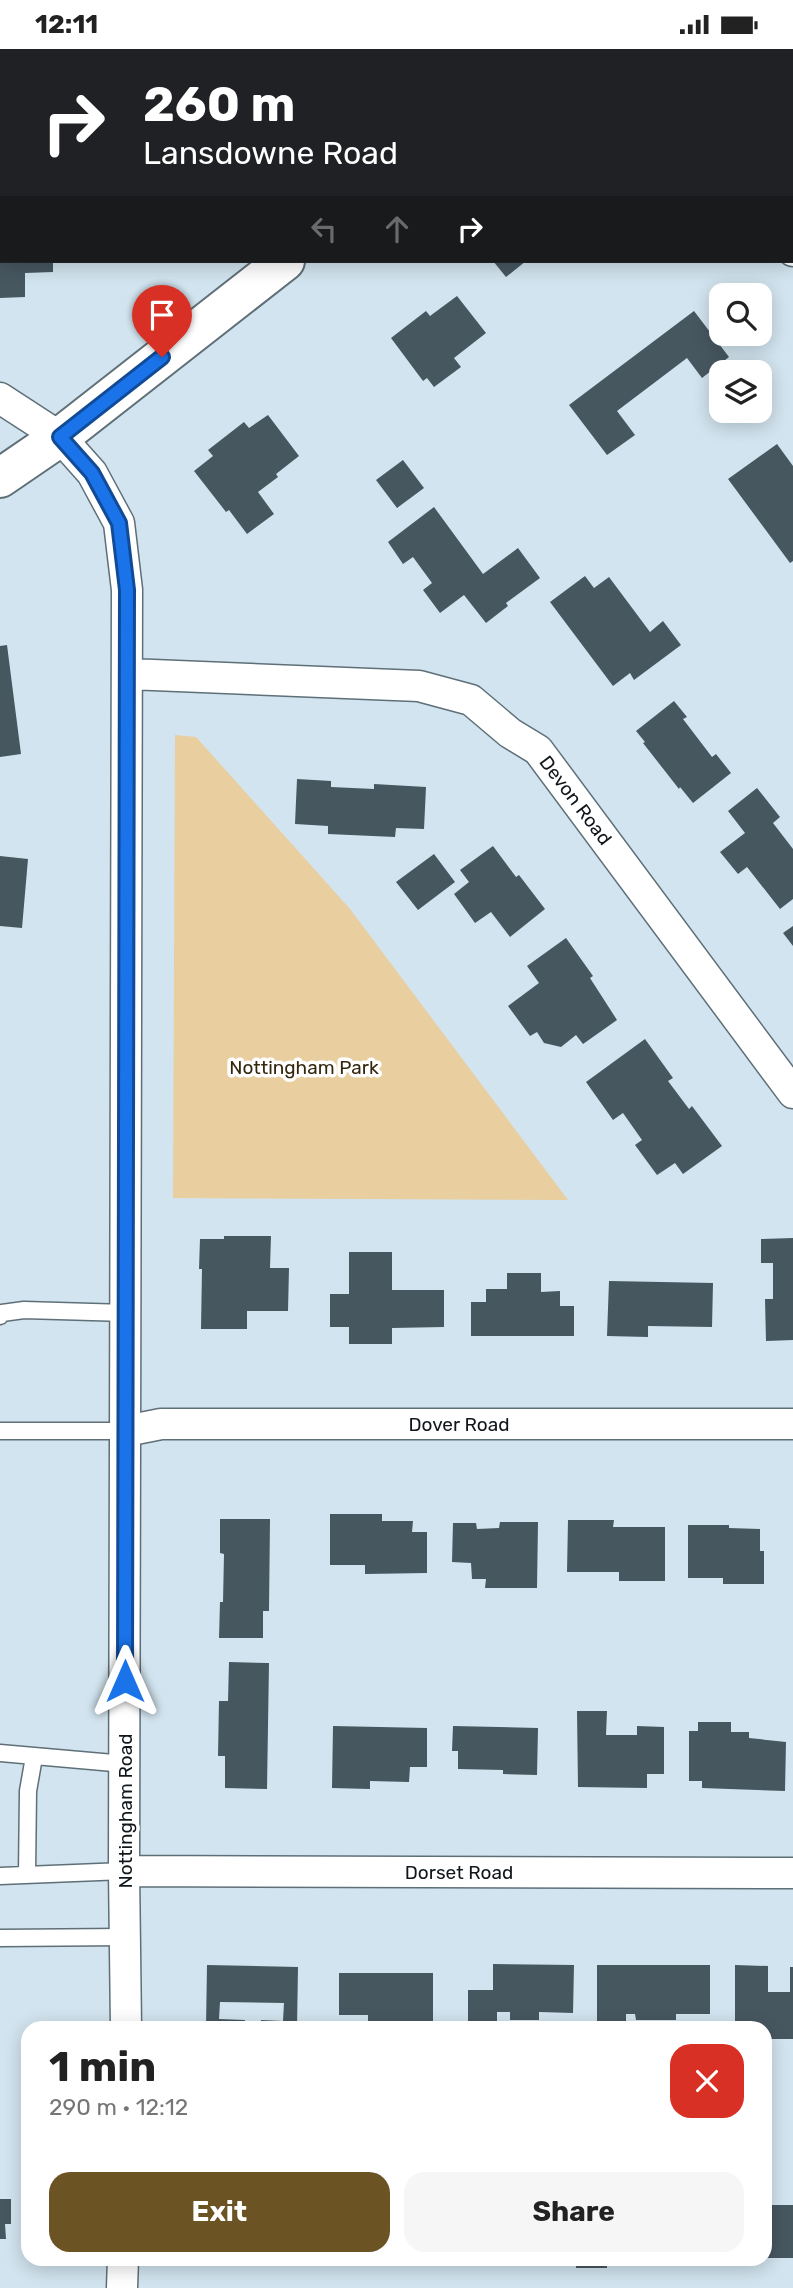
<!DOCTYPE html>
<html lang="en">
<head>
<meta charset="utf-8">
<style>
	:root { --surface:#fff; --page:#f6f6f6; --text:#222; --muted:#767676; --accent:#6c5324 }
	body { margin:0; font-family:Rubik,sans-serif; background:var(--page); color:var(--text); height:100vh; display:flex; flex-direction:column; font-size:26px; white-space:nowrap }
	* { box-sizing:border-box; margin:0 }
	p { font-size:23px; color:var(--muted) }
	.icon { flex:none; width:38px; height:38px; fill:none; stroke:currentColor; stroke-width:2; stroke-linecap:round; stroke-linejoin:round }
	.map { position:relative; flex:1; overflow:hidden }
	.drawer { position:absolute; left:21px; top:1972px; width:751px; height:245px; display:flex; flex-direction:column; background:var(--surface); border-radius:21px; box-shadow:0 4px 18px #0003 }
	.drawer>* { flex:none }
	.top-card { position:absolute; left:0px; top:0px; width:794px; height:214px; box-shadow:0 4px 18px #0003; background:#202124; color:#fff; overflow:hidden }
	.tools { position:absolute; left:709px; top:234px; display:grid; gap:14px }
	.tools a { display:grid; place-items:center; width:63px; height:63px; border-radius:14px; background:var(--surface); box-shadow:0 4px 18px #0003; font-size:35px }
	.pin { position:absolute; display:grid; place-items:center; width:60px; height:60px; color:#fff; margin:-72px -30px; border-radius:50% 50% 50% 0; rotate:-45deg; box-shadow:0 0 7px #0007 }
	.pin .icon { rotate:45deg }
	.me { position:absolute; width:77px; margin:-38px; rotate:0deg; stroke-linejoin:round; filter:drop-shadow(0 0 5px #0008) }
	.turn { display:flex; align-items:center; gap:24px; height:147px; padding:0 28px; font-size:32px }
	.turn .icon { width:91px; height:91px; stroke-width:2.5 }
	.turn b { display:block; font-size:49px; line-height:60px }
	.lanes { display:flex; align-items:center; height:66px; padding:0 28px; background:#0003; justify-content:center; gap:35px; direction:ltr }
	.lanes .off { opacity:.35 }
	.round { display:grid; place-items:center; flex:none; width:74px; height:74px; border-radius:21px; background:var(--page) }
	.overview { display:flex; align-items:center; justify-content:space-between; height:119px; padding:0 28px }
	h1 { font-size:42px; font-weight:700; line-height:52px }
	.button { display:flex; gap:14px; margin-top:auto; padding:14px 28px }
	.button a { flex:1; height:80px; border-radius:21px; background:var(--accent); color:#fff; font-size:28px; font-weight:700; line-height:80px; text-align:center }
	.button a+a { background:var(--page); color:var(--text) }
	.status { display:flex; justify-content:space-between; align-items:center; height:49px; padding:0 35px; background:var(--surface); direction:ltr }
	.status svg { height:19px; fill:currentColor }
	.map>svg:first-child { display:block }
	.green { fill:#e9ce9f }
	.building { fill:#475760 }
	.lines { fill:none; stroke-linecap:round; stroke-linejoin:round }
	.lane-casing { stroke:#5e6f78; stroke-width:19 }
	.street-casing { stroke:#5e6f78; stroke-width:33 }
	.secondary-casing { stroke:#5e6f78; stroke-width:42 }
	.lane { stroke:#fff; stroke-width:16 }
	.street { stroke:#fff; stroke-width:30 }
	.secondary { stroke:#fff; stroke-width:38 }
	.route-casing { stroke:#114b97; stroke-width:18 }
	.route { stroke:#1a73e8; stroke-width:12 }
	.labels { text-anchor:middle; stroke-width:7; stroke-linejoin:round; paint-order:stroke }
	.street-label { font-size:19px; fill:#10161a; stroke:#fff }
	.park-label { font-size:19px; fill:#34270e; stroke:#fff }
</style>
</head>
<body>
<div class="status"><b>12:11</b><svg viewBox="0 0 49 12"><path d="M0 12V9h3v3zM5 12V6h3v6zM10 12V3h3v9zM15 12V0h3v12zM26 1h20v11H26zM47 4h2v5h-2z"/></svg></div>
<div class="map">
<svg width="793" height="2239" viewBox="0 0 793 2239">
	<rect width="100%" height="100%" fill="#d2e4ef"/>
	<!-- green -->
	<path class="green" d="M175,686l21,2 154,172 218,291 -395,-2z"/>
	<!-- building -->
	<path class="building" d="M0,212h53v11l-28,1v24l-25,1z
		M493,212h33l-20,16z
		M457,247l29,37 -32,25 7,9 -27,20 -7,-9 -4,3 -32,-43 35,-27 4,5z
		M694,262l35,46 -27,21 -15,-20 -70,53 18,24 -28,20 -38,-50z
		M268,366l31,41 -23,18 2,3 -20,15 16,22 -27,20 -18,-24 -3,2 -32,-41 19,-15 -5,-6 36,-28 5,6z
		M777,395l16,22v95l-3,2 -62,-84z
		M403,411l21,28 -27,20 -21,-28z
		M434,458l49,67 35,-26 22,30 -34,25 2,3 -22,17 -22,-28 -24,18 -17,-23 9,-7 -19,-26 -10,7 -15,-22z
		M585,527l9,12 15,-11 41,55 13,-11 18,24 -47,35 -4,-7 -17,13 -63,-84z
		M7,596l14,109 -21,3v-111z
		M674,652l13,16 -4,2 29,38 4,-3 15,19 -38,30 -13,-16 -1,2 -36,-46 2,-1 -9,-11z
		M297,730l34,2v6l43,2v-5l52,3 -2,42 -28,-1 -1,9 -67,-3v-8l-33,-2z
		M757,739l23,29 -7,6 20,26v50l-13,10 -33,-42 -9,7 -18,-22 25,-19 -17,-22z
		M493,797l23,31 3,-2 26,34 -35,28 -19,-25 -16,11 -21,-29 15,-12 -9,-12z
		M434,805l21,28 -37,28 -22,-28z
		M0,807l28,3 -6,69 -22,-2z
		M793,877v20l-10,-13z
		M566,889l27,38 -3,2 27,42 -34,24 -7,-9 -15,12 -17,-4 -7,-11 -7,4 -22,-30 31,-23 -12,-17z
		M645,990l28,39 -5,3 21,28 3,-3 30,40 -39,28 -8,-11 -18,12 -22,-30 7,-5 -19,-27 -10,7 -27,-38z
		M224,1187h47l-1,32h19l-1,43h-41v18h-46l1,-60h-3l1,-30h24z
		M793,1189v102l-27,1 -1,-42h8v-36h-12v-24z
		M349,1203h43v38h52v37l-52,1v16h-43v-17h-19v-33h19z
		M507,1224h34v19l19,-1v15h14v30h-103v-34h15v-13h21z
		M609,1232l104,2 -1,44 -64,-1v11l-41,-1z
		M330,1465h52v7h31l-1,11h15v41l-62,1v-9h-35z
		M220,1470h50l-1,92h-6v27h-44l1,-36h3l1,-48 -4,-1z
		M568,1471h46l-1,7h52v54h-46v-9h-52z
		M500,1473h38l-1,66h-52l1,-9h-14l-1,-16 -19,-1 1,-39h23l1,6 22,-1z
		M688,1476h41v3l31,1v22h4v33h-41v-6h-35z
		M229,1613l40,1 -2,126 -42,-1v-32h-7l1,-55h9z
		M577,1662h30l-1,24h31v-9l27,1v47h-17v14l-69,-1z
		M698,1673h33v10h18v6l37,4 -1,49 -83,-3v-7h-13v-50h9z
		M333,1677l94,2v39h-17l-1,15 -39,-1v8l-38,-1z
		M453,1677l85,2 -1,47 -34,-1v-4l-45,-1v-18h-6z
		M493,1915l81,1 -1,48 -34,-1v8h-29v-8h-13v16h-29v-38h25z
		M207,1916l91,2 -1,61h-37l1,-8 22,1 1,-18 -64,-1 -1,17 26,1 -1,8h-38z
		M597,1916h113v49h-34v6h-40l-1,-6h-9v10h-29z
		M735,1916l33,1v26h22v-25h3v72h-25v6h-3v-17h-30z
		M339,1924h94v55h-65v-13h-29z
		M0,2150h11v25h-6l1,15h-6z
		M765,2156h28v53h-28z
		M329,2210h34l-1,7 -33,-1z
		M406,2210h35v7h-35z
		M476,2210h52v6h-52z
		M552,2210h55v9h-31v-5l-24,-1z"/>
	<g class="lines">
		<!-- lane casing -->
		<g class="lane-casing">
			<path id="lane" d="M0,1267l2,-3 22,-3 102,3
				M0,1382h126
				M0,1704l125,11
				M27,1825l1,-83 6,-34
				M0,1827l124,-5
				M0,1889l125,-1"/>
		</g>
		<!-- street casing -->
		<g class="street-casing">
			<path id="street" d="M638,0l1,2
				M793,201v1
				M0,349l60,39 32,36 27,50 8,67 -3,1281 2,157
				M129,625l290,12 52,14 39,33 28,17 255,343
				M126,1382l35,-7h632
				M124,1822l669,2
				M122,2239l1,-29"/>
		</g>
		<!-- secondary casing -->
		<g class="secondary-casing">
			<path id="secondary" d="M554,2l2,-2
				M0,429l60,-41 225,-176"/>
		</g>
		<!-- lane -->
		<use href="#lane" class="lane"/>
		<!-- street -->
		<use href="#street" class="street"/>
		<!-- secondary -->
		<use href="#secondary" class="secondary"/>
	</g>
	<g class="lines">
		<!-- route casing -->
		<g class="route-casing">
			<path id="route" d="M125,1632l2,-1091 -8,-67 -27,-50 -32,-36 102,-80"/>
		</g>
		<!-- route -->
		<use href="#route" class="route"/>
	</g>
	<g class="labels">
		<!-- street labels -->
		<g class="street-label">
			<text transform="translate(576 751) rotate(53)" y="7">Devon Road</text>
			<text x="459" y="1382">Dover Road</text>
			<text transform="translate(125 1762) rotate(-90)" y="7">Nottingham Road</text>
			<text x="459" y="1830">Dorset Road</text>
		</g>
		<!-- park labels -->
		<g class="park-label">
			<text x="304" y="1025">Nottingham Park</text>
		</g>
	</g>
</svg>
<div class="tools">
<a><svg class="icon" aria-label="search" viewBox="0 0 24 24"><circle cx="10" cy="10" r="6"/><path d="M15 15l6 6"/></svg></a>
<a><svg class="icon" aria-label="layers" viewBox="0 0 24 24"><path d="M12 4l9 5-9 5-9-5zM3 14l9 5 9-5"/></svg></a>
</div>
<div class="pin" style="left:162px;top:308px;background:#d93025"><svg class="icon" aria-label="arrive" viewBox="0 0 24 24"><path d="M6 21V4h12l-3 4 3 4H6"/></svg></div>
<svg class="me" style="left:125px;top:1632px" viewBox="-20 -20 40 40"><path d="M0-17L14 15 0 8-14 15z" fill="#1a73e8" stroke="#fff" stroke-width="4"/></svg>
<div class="top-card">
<div class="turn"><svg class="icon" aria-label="right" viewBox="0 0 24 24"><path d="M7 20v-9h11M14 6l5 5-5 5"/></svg><div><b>260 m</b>Lansdowne Road</div></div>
<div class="lanes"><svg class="icon off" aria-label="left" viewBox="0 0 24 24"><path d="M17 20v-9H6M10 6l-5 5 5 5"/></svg><svg class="icon off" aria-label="ahead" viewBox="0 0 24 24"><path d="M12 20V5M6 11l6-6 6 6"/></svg><svg class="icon" aria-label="right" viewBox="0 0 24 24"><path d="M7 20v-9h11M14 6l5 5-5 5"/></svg></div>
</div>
<section class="drawer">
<div class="overview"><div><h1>1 min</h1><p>290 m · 12:12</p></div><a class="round" style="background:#d93025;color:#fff"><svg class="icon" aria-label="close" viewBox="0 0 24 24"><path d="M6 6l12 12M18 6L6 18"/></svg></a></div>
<div class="button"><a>Exit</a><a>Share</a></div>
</section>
</div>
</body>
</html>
